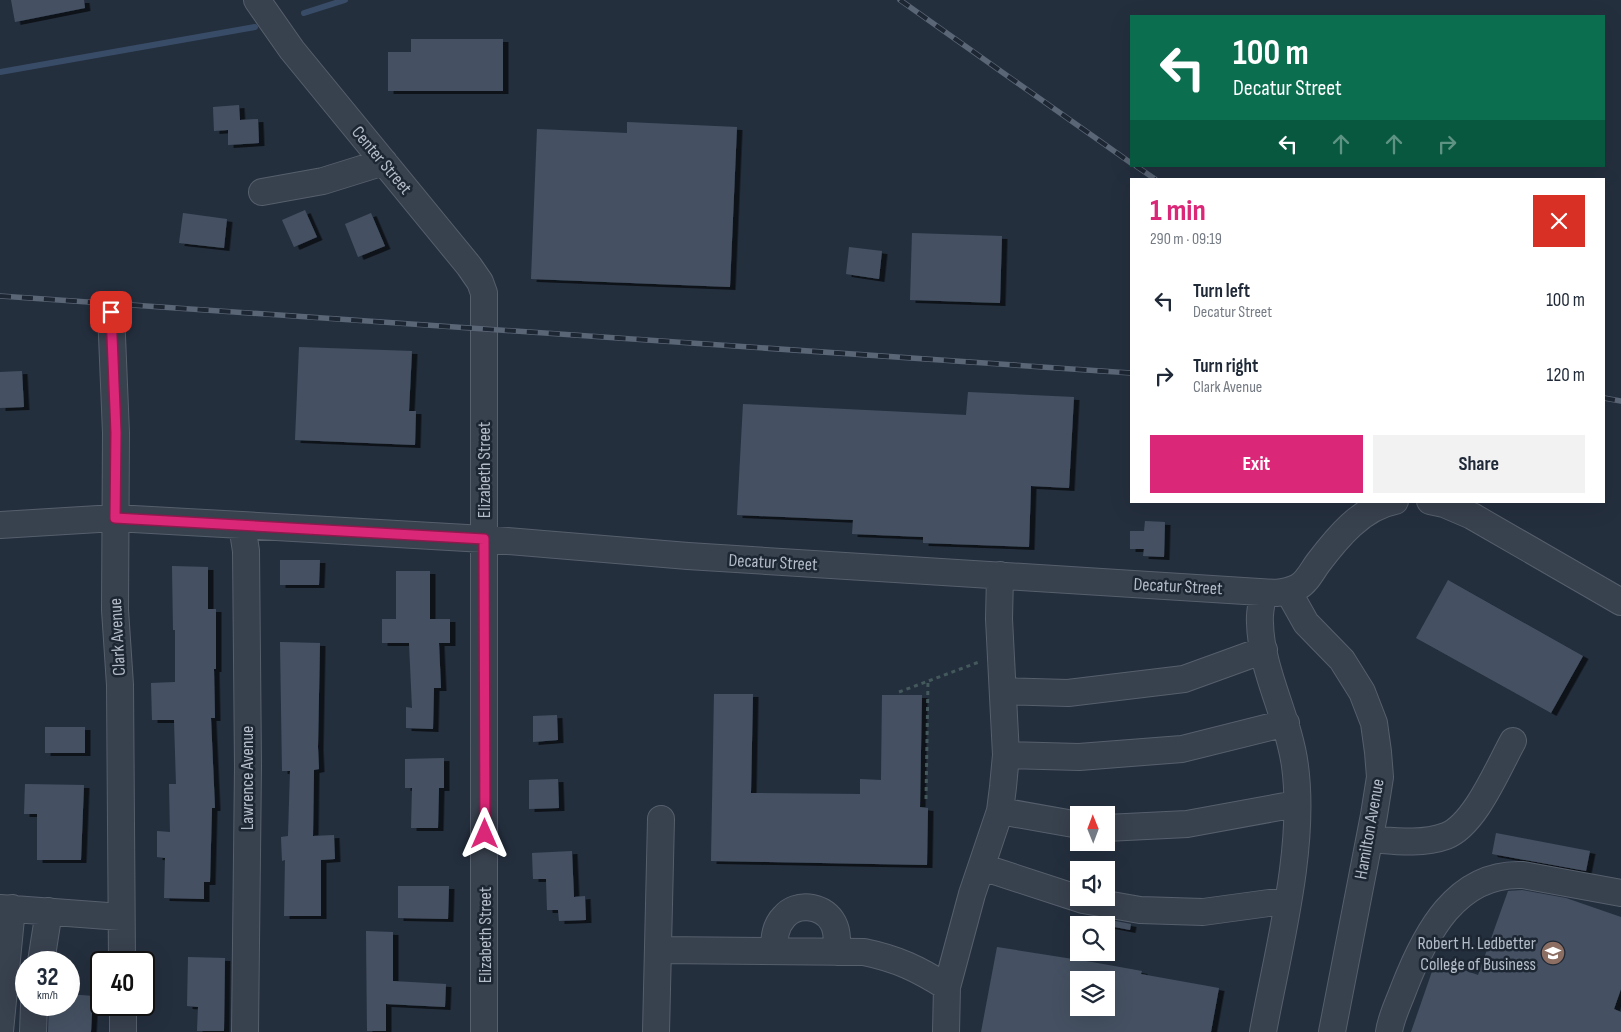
<!DOCTYPE html>
<html lang="en">
<head>
<meta charset="utf-8">
<style>
	:root { --surface:#fff; --page:#f2f2f3; --text:#1f2937; --muted:#747a83; --accent:#db2777 }
	body { margin:0; font-family:"Sofia Sans Condensed",sans-serif; background:var(--page); color:var(--text); height:100vh; display:flex; flex-direction:column; font-size:19px; white-space:nowrap }
	* { box-sizing:border-box; margin:0 }
	p { font-size:16px; color:var(--muted) }
	.icon { flex:none; width:28px; height:28px; fill:none; stroke:currentColor; stroke-width:2; stroke-linecap:round; stroke-linejoin:round }
	.map { position:relative; flex:1; overflow:hidden }
	.details { position:absolute; left:1130px; top:178px; width:475px; height:325px; display:flex; flex-direction:column; background:var(--surface); border-radius:0px; box-shadow:0 5px 20px #0002 }
	.details>* { flex:none }
	.banner { position:absolute; left:1130px; top:15px; width:475px; height:152px; border-radius:0px; box-shadow:0 5px 20px #0002; background:#0b6e4f; color:#fff; overflow:hidden }
	.needle { width:32px; rotate:359deg }
	.tools { position:absolute; left:1070px; top:806px; display:grid; gap:10px }
	.tools a { display:grid; place-items:center; width:45px; height:45px; border-radius:0px; background:var(--surface); box-shadow:0 5px 20px #0002; font-size:25px }
	.speed { position:absolute; left:15px; top:951px; display:flex; gap:10px; font-size:25px; font-weight:700; text-align:center }
	.speed>* { display:grid; place-content:center; width:65px; height:65px; border-radius:50%; background:var(--surface); box-shadow:0 5px 20px #0002; line-height:1 }
	.speed small { font-size:12px; font-weight:400 }
	.speed .limit { border:2px solid #111; border-radius:8px; background:#fff; color:#111 }
	.pin { position:absolute; display:grid; place-items:center; width:42px; height:42px; color:#fff; margin:-21px; border-radius:10px; box-shadow:0 2px 8px #0006 }
	.me { position:absolute; width:55px; margin:-28px; rotate:0deg; stroke-linejoin:round; filter:drop-shadow(0 0 4px #0008) }
	.turn { display:flex; align-items:center; gap:18px; height:105px; padding:0 20px; font-size:22px }
	.turn .icon { width:65px; height:65px; stroke-width:2.5 }
	.turn b { display:block; font-size:35px; line-height:42px }
	.lanes { display:flex; align-items:center; height:48px; padding:0 20px; background:#0003; justify-content:center; gap:25px; direction:ltr }
	.lanes .off { opacity:.35 }
	.round { display:grid; place-items:center; flex:none; width:52px; height:52px; border-radius:0px; background:var(--page) }
	.headline { display:flex; align-items:center; justify-content:space-between; height:85px; padding:0 20px }
	h1 { font-size:30px; font-weight:700; line-height:38px; color:var(--accent) }
	.primary-button { display:flex; gap:10px; margin-top:auto; padding:10px 20px }
	.primary-button a { flex:1; height:58px; border-radius:0px; background:var(--accent); color:#fff; font-size:20px; font-weight:700; line-height:58px; text-align:center }
	.primary-button a+a { background:var(--page); color:var(--text) }
	ul { padding:0; list-style:none }
	li { display:flex; align-items:center; gap:15px; height:75px; padding:0 20px }
	li div { flex:1 }
	li b { display:block; font-size:19px }
	li em { font-style:normal }
	.map>svg:first-child { display:block }
	.lines { fill:none; stroke-linecap:round; stroke-linejoin:round }
	.stream { stroke:#394c67; stroke-width:6 }
	.building { fill:#455162; fill-rule:evenodd; filter:url(#shadow) }
	.minor-casing { stroke:#565f6c; stroke-width:28 }
	.path { stroke:#44595c; stroke-width:3; stroke-dasharray:4 4; stroke-linecap:butt }
	.minor { stroke:#38414e; stroke-width:26 }
	.rail-casing { stroke:#5a6575; stroke-width:5.5 }
	.rail { stroke:#1d2633; stroke-width:4; stroke-dasharray:11; stroke-linecap:butt }
	.route-casing { stroke:#8e194d; stroke-width:12 }
	.route { stroke:#db2777; stroke-width:9 }
	.labels { text-anchor:middle; stroke-width:5; stroke-linejoin:round; paint-order:stroke }
	.street-label { font-size:18px; fill:#b4bcc9; stroke:#1d2633 }
	.poi-label { font-size:18px; fill:#b4bcc9; stroke:#1d2633; text-anchor:end }
</style>
</head>
<body>
<div class="map">
<svg width="1621" height="1032" viewBox="0 0 1621 1032">
	<defs>
		<filter id="shadow"><feDropShadow dx="5.5" dy="3" stdDeviation="0" flood-color="#0009"/></filter>
	</defs>
	<rect width="100%" height="100%" fill="#242f3e"/>
	<g class="lines">
		<!-- stream -->
		<path class="stream" d="M304,13l41,-13
			M0,72l255,-45"/>
	</g>
	<!-- building -->
	<path class="building" d="M11,0h73l1,8 -70,14z
		M411,39h92v52h-115v-39h23z
		M239,105l1,15 18,-1 1,24 -31,2v-15l-14,1 -1,-24z
		M627,122l110,5 -7,160 -199,-8 6,-150 90,4z
		M305,210l12,27 -23,10 -12,-27z
		M183,213l44,6 -3,29 -45,-5z
		M371,213l14,33 -27,11 -13,-33z
		M912,233l90,3 -2,67 -90,-3z
		M849,247l33,4 -3,28 -33,-5z
		M299,347l113,4 -3,60h7l-1,34 -120,-5z
		M22,371l2,36 -24,1v-36z
		M968,392l106,5 -5,91 -38,-2 -2,61 -106,-4v-6l-71,-3 1,-14 -116,-5 6,-111 223,11z
		M1145,521l20,1 -1,35 -21,-1 1,-7h-14v-18h14z
		M280,560h40l-1,25h-39z
		M172,566l36,1v42h8v60h-2l1,49h-4l4,90h-3l-2,74h-6v17l-40,-1 1,-40 -8,-1v-26l13,1 -1,-48h7l-2,-64h-22l-1,-37 24,-1v-52h-2z
		M396,571h34v48h20v24h-11l2,45h-7l-1,41 -27,-1v-21l6,1 -3,-65h-27v-24h14z
		M1448,580l135,76 -32,57 -135,-75z
		M280,642l40,1 -2,104 1,22 -5,1 -1,66 21,-1 1,24 -14,1v56h-37l1,-56 -3,1 -1,-24 7,-1 2,-65h-8z
		M714,694h39l-2,99 109,1v-15l21,1 1,-85h40l-2,112 8,1 -1,57 -216,-4z
		M557,715l1,25 -25,2v-26z
		M45,727h40v26h-40z
		M444,758v30h-5l-1,40h-27l1,-40h-7v-29z
		M558,779l1,29 -30,1v-29z
		M25,784l59,1 -3,75h-44v-46h-13z
		M1496,833l94,18 -4,20 -94,-17z
		M572,851l2,46 11,-1 1,24 -27,1 -1,-11h-11l-1,-31h-13l-1,-26z
		M398,886h51l-1,33 -50,-1z
		M1522,890l44,8 55,19v72l-7,20 7,3v20h-210l25,-72 42,15 30,-84z
		M1100,918l31,6 -1,6 -31,-6z
		M366,931l27,1v49l53,3 -1,23 -59,-3v27h-19z
		M997,947l95,15 50,9 -1,3 78,14 -8,44h-230zM1079,980h27v28h-27z
		M188,957l37,1 -1,73h-27l1,-24 -11,-1z
		M69,994l24,2 -2,36h-43l1,-27h20z"/>
	<g class="lines">
		<!-- minor casing -->
		<g class="minor-casing">
			<path id="minor" d="M257,0l35,50 177,216 11,16 4,11v739
				M262,192l61,-11 61,-19
				M111,312l5,121 -1,177 5,75 2,277
				M1430,501l14,3 28,12 149,86
				M0,525l115,-7 127,7 242,14 204,17 588,37c8,-1 15,-2 22,-6 9,-5 14,-16 20,-24 19,-25 44,-56 77,-62
				M242,525l4,26 2,215 -3,266
				M1288,591l18,32 36,37 20,32 12,31 4,29 2,25 -6,38 -42,217
				M1003,691l65,2 116,-14 80,-29
				M1006,755l73,2 103,-8 104,-26
				M1000,811l79,14
				M1106,828l81,-4 109,-20
				M1370,839c25,2 51,6 76,-3 29,-11 52,-68 67,-95
				M982,867l101,33 57,10 63,2 66,-9h18
				M0,908l121,9
				M658,950l206,2c34,7 54,17 83,35
				M774,950c0,-12 1,-24 10,-33 12,-15 38,-12 48,4 6,9 5,20 5,31
				M41,962l8,-51
				M123,1005v27
				M0,1031l12,-123
				M33,1032l1,-27
				M656,1032l5,-213
				M946,1032l1,-45 25,-93 28,-83 3,-24 3,-32 -7,-136 1,-44
				M1263,1032c15,-82 43,-184 32,-266 -6,-48 -34,-95 -35,-143 -1,-10 2,-20 3,-30
				M1389,1032c2,-15 10,-30 15,-44 21,-54 52,-116 119,-113l98,18"/>
		</g>
		<!-- path -->
		<path class="path" d="M899,692l80,-30
			M926,799l2,-118"/>
		<!-- minor -->
		<use href="#minor" class="minor"/>
		<!-- rail casing -->
		<g class="rail-casing">
			<path id="rail" d="M900,0l231,163
				M1136,166l19,13
				M0,296l1131,77
				M1604,398l17,3"/>
		</g>
		<!-- rail -->
		<use href="#rail" class="rail"/>
	</g>
	<g class="lines">
		<!-- route casing -->
		<g class="route-casing">
			<path id="route" d="M111,312l5,121 -1,85 369,21 1,295"/>
		</g>
		<!-- route -->
		<use href="#route" class="route"/>
	</g>
	<!-- icons -->
	<defs>
		<g id="university-disc" transform="scale(1.25)"><circle r="9.5" fill="#8d6e63" stroke="#1d2633"/><path d="M0-5L7-2L0 1L-7-2ZM-4 1L0 2.5L4 1V4Q0 6-4 4Z" fill="#fff"/></g>
	</defs>
	<g fill-rule="evenodd">
		<use href="#university-disc" x="1553" y="953"/>
	</g>
	<g class="labels">
		<!-- street labels -->
		<g class="street-label">
			<text transform="translate(382 160) rotate(50)" y="6">Center Street</text>
			<text transform="translate(484 470) rotate(-90)" y="6">Elizabeth Street</text>
			<text transform="translate(773 562) rotate(3)" y="6">Decatur Street</text>
			<text transform="translate(1178 586) rotate(3)" y="6">Decatur Street</text>
			<text transform="translate(117 637) rotate(-93)" y="6">Clark Avenue</text>
			<text transform="translate(247 778) rotate(-90)" y="6">Lawrence Avenue</text>
			<text transform="translate(1369 829) rotate(-80)" y="6">Hamilton Avenue</text>
			<text transform="translate(485 935) rotate(-90)" y="6">Elizabeth Street</text>
		</g>
		<!-- poi labels -->
		<g class="poi-label">
			<text x="1536" y="949">Robert H. Ledbetter<tspan x="1536" dy="21">College of Business</tspan></text>
		</g>
	</g>
</svg>
<div class="tools">
<a><svg class="needle" viewBox="-14 -14 28 28"><path d="M0-13l5 13h-10z" fill="#e53935"/><path d="M0 13l5-13h-10z" fill="#747a83"/></svg></a>
<a><svg class="icon" aria-label="sound" viewBox="0 0 24 24"><path d="M4 9h4l5-4v14l-5-4H4zM17 9q2 3 0 6"/></svg></a>
<a><svg class="icon" aria-label="search" viewBox="0 0 24 24"><circle cx="10" cy="10" r="6"/><path d="M15 15l6 6"/></svg></a>
<a><svg class="icon" aria-label="layers" viewBox="0 0 24 24"><path d="M12 4l9 5-9 5-9-5zM3 14l9 5 9-5"/></svg></a>
</div>
<div class="speed"><div>32<small>km/h</small></div><div class="limit">40</div></div>
<div class="pin" style="left:111px;top:312px;background:#d93025"><svg class="icon" aria-label="arrive" viewBox="0 0 24 24"><path d="M6 21V4h12l-3 4 3 4H6"/></svg></div>
<svg class="me" style="left:485px;top:834px" viewBox="-20 -20 40 40"><path d="M0-17L14 15 0 8-14 15z" fill="#db2777" stroke="#fff" stroke-width="4"/></svg>
<div class="banner">
<div class="turn"><svg class="icon" aria-label="left" viewBox="0 0 24 24"><path d="M17 20v-9H6M10 6l-5 5 5 5"/></svg><div><b>100 m</b>Decatur Street</div></div>
<div class="lanes"><svg class="icon" aria-label="left" viewBox="0 0 24 24"><path d="M17 20v-9H6M10 6l-5 5 5 5"/></svg><svg class="icon off" aria-label="ahead" viewBox="0 0 24 24"><path d="M12 20V5M6 11l6-6 6 6"/></svg><svg class="icon off" aria-label="ahead" viewBox="0 0 24 24"><path d="M12 20V5M6 11l6-6 6 6"/></svg><svg class="icon off" aria-label="right" viewBox="0 0 24 24"><path d="M7 20v-9h11M14 6l5 5-5 5"/></svg></div>
</div>
<section class="details">
<div class="headline"><div><h1>1 min</h1><p>290 m · 09:19</p></div><a class="round" style="background:#d93025;color:#fff"><svg class="icon" aria-label="close" viewBox="0 0 24 24"><path d="M6 6l12 12M18 6L6 18"/></svg></a></div>
<ul>
<li><svg class="icon" aria-label="left" viewBox="0 0 24 24"><path d="M17 20v-9H6M10 6l-5 5 5 5"/></svg><div><b>Turn left</b><p>Decatur Street</p></div><em>100 m</em></li>
<li><svg class="icon" aria-label="right" viewBox="0 0 24 24"><path d="M7 20v-9h11M14 6l5 5-5 5"/></svg><div><b>Turn right</b><p>Clark Avenue</p></div><em>120 m</em></li>
</ul>
<div class="primary-button"><a>Exit</a><a>Share</a></div>
</section>
</div>
</body>
</html>
